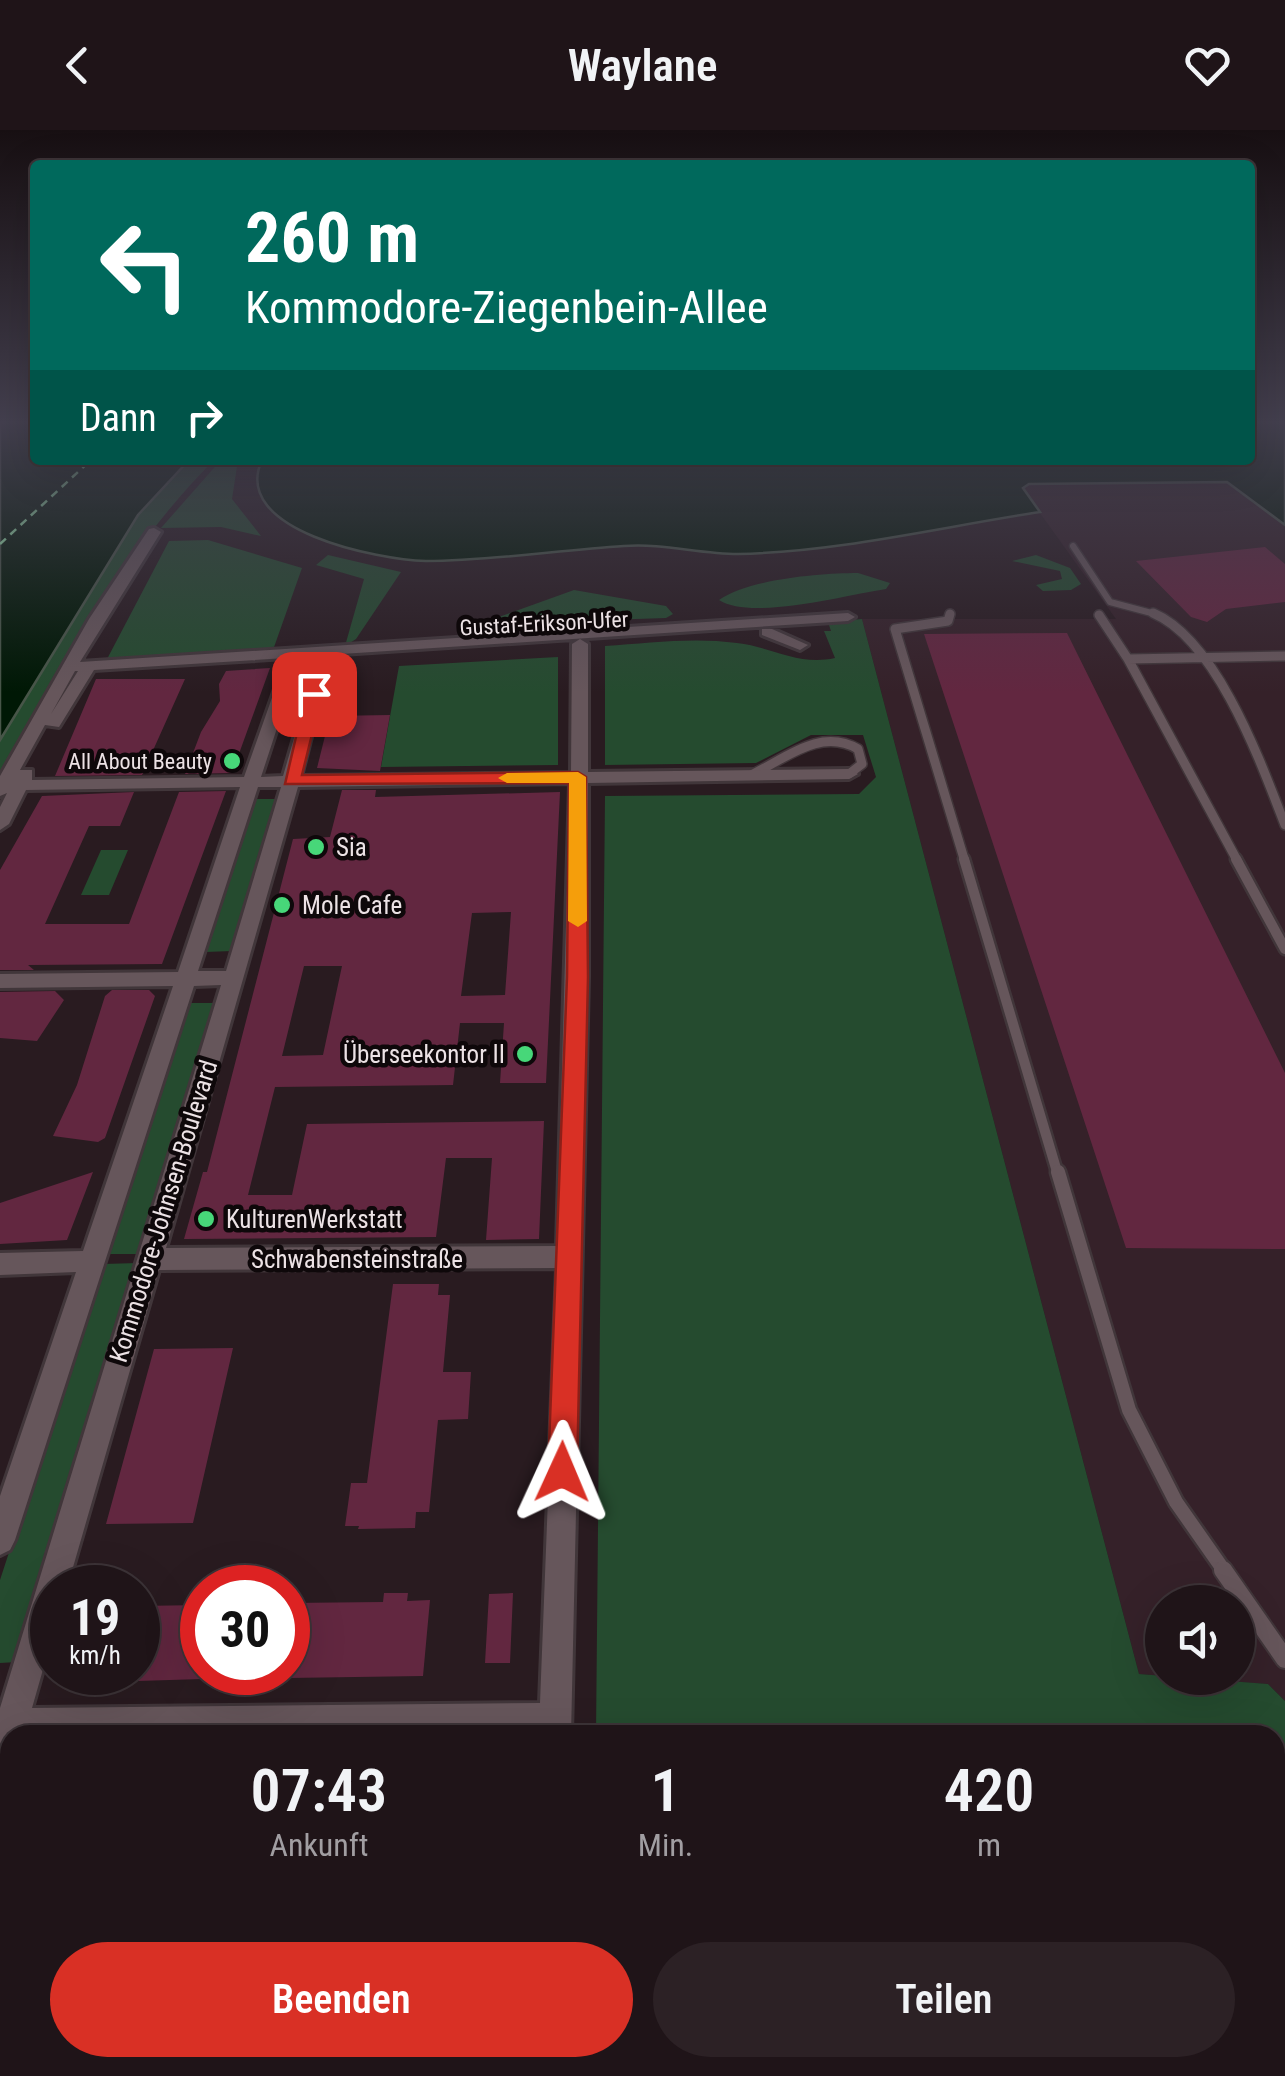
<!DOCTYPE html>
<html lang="de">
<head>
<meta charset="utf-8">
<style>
	:root { --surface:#1f1418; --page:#2c2125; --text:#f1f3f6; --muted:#a19ea2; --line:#3c3337; --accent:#d93025 }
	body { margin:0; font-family:"Roboto Condensed",sans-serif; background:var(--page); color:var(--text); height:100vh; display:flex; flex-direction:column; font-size:38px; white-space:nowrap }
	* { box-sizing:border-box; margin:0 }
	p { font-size:32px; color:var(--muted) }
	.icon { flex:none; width:55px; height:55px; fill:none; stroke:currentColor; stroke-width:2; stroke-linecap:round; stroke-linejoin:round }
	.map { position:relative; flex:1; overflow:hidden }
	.details { position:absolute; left:0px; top:1595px; width:1285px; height:352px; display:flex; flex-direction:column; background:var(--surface); border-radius:30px 30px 0 0; box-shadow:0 10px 40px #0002,0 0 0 2px var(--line) }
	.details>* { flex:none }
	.top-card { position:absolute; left:30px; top:30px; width:1225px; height:305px; border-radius:10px; box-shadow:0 10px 40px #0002,0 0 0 2px var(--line); background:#00695c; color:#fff; overflow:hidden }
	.fabs { position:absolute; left:1145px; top:1455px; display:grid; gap:20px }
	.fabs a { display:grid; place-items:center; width:110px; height:110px; border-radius:50%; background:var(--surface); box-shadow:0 10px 40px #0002,0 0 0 2px var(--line); font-size:50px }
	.speed { position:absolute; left:30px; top:1435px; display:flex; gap:20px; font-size:50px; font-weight:700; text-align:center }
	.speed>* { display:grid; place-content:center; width:130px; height:130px; border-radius:50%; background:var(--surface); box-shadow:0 10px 40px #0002,0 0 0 2px var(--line); line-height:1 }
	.speed small { font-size:25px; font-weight:400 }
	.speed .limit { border:15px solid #d22; background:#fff; color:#111 }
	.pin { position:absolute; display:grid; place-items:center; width:85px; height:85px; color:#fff; margin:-42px; border-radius:20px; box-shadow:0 5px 15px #0006 }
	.me { position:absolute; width:110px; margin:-55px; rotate:1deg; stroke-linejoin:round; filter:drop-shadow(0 0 8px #0008) }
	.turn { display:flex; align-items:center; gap:35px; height:210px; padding:0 50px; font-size:45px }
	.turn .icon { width:130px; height:130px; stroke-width:2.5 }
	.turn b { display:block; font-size:70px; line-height:85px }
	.then { display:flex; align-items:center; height:95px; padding:0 50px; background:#0003; gap:20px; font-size:38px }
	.eta { display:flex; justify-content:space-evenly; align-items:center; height:170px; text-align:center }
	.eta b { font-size:60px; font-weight:600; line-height:70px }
	.action { display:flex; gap:20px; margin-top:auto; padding:20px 50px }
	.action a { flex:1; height:115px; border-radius:60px; background:var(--accent); color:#fff; font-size:40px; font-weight:600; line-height:115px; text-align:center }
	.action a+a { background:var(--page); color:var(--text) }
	header { display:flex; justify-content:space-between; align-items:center; height:130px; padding:0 50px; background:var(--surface); font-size:45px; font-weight:600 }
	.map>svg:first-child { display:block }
	.built { fill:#352129 }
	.green { fill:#254b2f }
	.water { fill:#001805; stroke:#475548; stroke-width:2.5 }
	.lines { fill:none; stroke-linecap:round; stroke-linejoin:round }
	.ferry { stroke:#9df2b2; stroke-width:2.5; stroke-dasharray:8 6; stroke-linecap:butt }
	.building { fill:#622740; fill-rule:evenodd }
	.lane-far4-casing { stroke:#41363a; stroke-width:9 }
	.lane-far3-casing { stroke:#41363a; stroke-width:12 }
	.lane-far2-casing { stroke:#41363a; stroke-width:15 }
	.lane-far1-casing { stroke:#41363a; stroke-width:19 }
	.lane-casing { stroke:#41363a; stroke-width:22 }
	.street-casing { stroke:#41363a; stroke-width:6 }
	.lane-far4 { stroke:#66565b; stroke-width:6 }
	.lane-far3 { stroke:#66565b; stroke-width:9 }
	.lane-far2 { stroke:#66565b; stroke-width:10 }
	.lane-far1 { stroke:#66565b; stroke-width:14 }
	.lane { stroke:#66565b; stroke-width:18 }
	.street { fill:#66565b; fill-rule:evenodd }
	.route { fill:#d93025; stroke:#8d1f18; stroke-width:2.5 }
	.slow { fill:#f59e0b }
	.poi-dot { fill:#47d779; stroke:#0e080a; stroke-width:4 }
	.labels { text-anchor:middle; stroke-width:9; stroke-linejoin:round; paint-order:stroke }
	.far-street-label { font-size:22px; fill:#ece2e5; stroke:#0e080a }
	.far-poi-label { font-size:22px; fill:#ece2e5; stroke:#0e080a; text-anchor:end }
	.poi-label { font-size:25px; fill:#ece2e5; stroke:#0e080a; text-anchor:start }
	.street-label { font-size:25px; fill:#ece2e5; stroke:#0e080a }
</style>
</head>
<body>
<header><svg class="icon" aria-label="back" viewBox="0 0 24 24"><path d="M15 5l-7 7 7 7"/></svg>Waylane<svg class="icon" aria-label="heart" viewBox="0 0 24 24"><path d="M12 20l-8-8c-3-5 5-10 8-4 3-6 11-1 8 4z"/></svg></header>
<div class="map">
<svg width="1285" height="1946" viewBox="0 0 1285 1946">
	<rect width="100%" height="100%" fill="#291b20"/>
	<!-- built -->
	<path class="built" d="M1227,352l58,43v1176l-17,-17 -90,-6h60v-76h-76v74l-23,-2 -277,-1055h254l-94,-131 8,-4z"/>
	<!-- green -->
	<path class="green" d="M189,330h25c-91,91 -151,205 -214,316v-36l138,-225z
		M221,330h17l-6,39 29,37 -40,-9 -60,1z
		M208,410l94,28 -29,82 -167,11 63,-120z
		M328,425l73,17 -45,67 -11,7 19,-67 -48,-14z
		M1036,425l34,13 11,16 -10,6 -28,1 -7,-6 26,-6 -2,-8 -48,-10z
		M858,443l32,10 -4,6c-40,6 -135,32 -167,11 30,-21 102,-27 139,-27z
		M574,460l92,16 7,8 -7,4 -91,3 -57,9 -14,-1 -10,-6 2,-5z
		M862,489l277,1055 129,10 17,17v375h-193l-1,-8h184v-333h-679l9,-939 254,-2 17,-17 -13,-42h-52l-55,28 -151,2v-119c44,-3 88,-9 132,-3 35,4 61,23 98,15l-11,-27h7l-3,-9z
		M558,527v108l-177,2 18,-101z
		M253,669h24l-45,152 -27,1z
		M101,720h27l-19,45h-28z
		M187,873h29l-76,251h-34z
		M138,1133l-121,399 -17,1v-83l103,-316z
		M10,1699v128h-10v-92z"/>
	<!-- water -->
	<path class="water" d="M0,290h35v40h154l-51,55 -138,225z
		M1250,290h35v105l-58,-43 -198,2 -6,4 17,24c-99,15 -202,40 -302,42 -39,0 -75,-11 -114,-8 -66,4 -132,15 -198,15 -46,-1 -197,-30 -164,-101h988z"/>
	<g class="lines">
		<!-- ferry -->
		<path class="ferry" d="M0,414l91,-84"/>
	</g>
	<!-- building -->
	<path class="building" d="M1265,417l20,17v38l-59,7 -19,13 -16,-5 -55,-56z
		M1067,503l218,440v176l-159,-1 -202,-614z
		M270,538l-38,105 -47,1 16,-42 19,-31 -1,-17 7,-13z
		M96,549h89l-43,96 -87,1z
		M390,585l-10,56 -63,-3 13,-52z
		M342,660h34l-1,7 185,-5 -14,291h-46l4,-60h-44l-7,62 -178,2 -27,108h44l15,-71 237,-3 -5,118 -53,1 6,-82h-46l-10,79 -252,2 19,-67h4l86,-333 37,-2zM511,782l-6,83 -44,1 11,-83zM304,836h38l-19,89 -41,1z
		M226,661l-64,173 -134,1 6,5h-34v-100l42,-74 92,-4 -14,34h-31l-44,98h84l50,-132z
		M112,860h37l6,6 -50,142 -7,4 -45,-6 24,-51 28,-89z
		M55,861l9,9 -27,41 -37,-3v-46z
		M93,1042l-26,68 -67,4v-41z
		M393,1154h46l-1,11h12l-7,77h28l-3,47 -30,1 -9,92h-13l-1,16 -57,1 1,-3h-14l6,-43h16z
		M233,1218l-40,175 -87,1 48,-175z
		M384,1463h24l-1,8 23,-1 -7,76 -135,2v-75l95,-1z
		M513,1463l-3,70h-25l4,-69z
		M202,1475v74l-64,2v-75z"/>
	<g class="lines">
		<!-- lane-far4 casing -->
		<g class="lane-far4-casing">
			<path id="lane-far4" d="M1073,416l37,56 49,13"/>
		</g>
		<!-- lane-far3 casing -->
		<g class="lane-far3-casing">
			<path id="lane-far3" d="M1153,483c64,27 108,150 132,212
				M950,484l-2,7 -53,8 70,233
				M1099,485l29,44 110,203
				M1128,529l157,-3
				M751,645c34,-16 69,-48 107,-26l4,15 -13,10"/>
		</g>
		<!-- lane-far2 casing -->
		<g class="lane-far2-casing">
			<path id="lane-far2" d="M964,729l94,316
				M1236,729l49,90"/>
		</g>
		<!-- lane-far1 casing -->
		<g class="lane-far1-casing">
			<path id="lane-far1" d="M1058,1042l71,238 47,92 49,70"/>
		</g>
		<!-- lane casing -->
		<g class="lane-casing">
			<path id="lane" d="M1223,1440l62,89"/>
		</g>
		<!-- street casing -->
		<g class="street-casing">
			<path id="street" d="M154,398l7,4 -81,130 768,-49 7,4 -7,4 -522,34 5,4 -30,117 270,-3 1,-129 8,-5 8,5v128l261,-3 9,5 -9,5 -261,4v194l-17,758h-561v39l-10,5v-71l221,-723 -27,1 -179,554 -5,10 -10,5v-59l76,-224 -76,3v-22l83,-2 90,-265 -173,2v-14l178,-2 62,-185 -214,3 -17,34 -9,6v-23l7,-14 -7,3v-20l89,-157 60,-90zM318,526l-35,120 -22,1 38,-116 -5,-4zM286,528l-42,119 -212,3v-10h-12l25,-45 14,2 35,-57zM75,541h3l-27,43zM570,653l-13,463 -391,2 132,-461zM258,657h23l-55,184h-28zM557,1138l-17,435 -508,5 20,-70v-50h15l92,-318z
				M762,499h10l36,16 -8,5 -38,-15z
				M528,1938h38l-1,8h-38z"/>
		</g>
		<!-- lane-far4 -->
		<use href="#lane-far4" class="lane-far4"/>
		<!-- lane-far3 -->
		<use href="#lane-far3" class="lane-far3"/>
		<!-- lane-far2 -->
		<use href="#lane-far2" class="lane-far2"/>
		<!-- lane-far1 -->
		<use href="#lane-far1" class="lane-far1"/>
		<!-- lane -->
		<use href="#lane" class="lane"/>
		<!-- street -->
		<use href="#street" class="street"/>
	</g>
	<!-- sky -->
	<linearGradient id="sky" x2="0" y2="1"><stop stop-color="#170f12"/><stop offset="0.52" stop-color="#433f4e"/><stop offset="1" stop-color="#433f4e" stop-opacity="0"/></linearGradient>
	<rect width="1285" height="562" fill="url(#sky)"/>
	<!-- route -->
	<path class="route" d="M314,559l8,5 -20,81 276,-3 8,5 2,200 -11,495 -5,10 -10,4 -10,-4 -4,-10 19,-495 2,-194 -284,1 21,-90z"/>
	<!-- slow -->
	<path class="slow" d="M578,642l8,5 1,144 -9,6 -10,-6 1,-138h-62l-9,-5 9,-5z"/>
	<!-- markers -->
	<g class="poi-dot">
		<circle cx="232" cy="631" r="10"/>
		<circle cx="316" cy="717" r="10"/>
		<circle cx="282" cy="775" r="10"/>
		<circle cx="525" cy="924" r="10"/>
		<circle cx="206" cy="1089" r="10"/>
	</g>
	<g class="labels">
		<!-- far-street labels -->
		<g class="far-street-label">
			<text transform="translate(544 493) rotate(-3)" y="8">Gustaf-Erikson-Ufer</text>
		</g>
		<!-- far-poi labels -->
		<g class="far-poi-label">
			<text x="212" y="639">All About Beauty</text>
		</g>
		<!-- poi labels -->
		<g class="poi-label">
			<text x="336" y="726">Sia</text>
			<text x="302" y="784">Mole Cafe</text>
			<text x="505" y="933" text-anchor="end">Überseekontor II</text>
			<text x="226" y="1098">KulturenWerkstatt</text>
		</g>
		<!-- street labels -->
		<g class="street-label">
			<text transform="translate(163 1081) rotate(-73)" y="9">Kommodore-Johnsen-Boulevard</text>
			<text x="357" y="1138">Schwabensteinstraße</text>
		</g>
	</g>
</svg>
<div class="fabs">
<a><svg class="icon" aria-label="sound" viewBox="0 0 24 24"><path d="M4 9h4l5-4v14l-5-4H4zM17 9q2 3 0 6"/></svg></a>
</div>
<div class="speed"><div>19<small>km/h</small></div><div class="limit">30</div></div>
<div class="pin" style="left:314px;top:564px;background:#d93025"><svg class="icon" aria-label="arrive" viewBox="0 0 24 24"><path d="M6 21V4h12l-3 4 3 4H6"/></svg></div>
<svg class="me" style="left:562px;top:1342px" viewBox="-20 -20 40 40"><path d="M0-17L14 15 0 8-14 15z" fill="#d93025" stroke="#fff" stroke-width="4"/></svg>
<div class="top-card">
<div class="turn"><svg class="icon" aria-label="left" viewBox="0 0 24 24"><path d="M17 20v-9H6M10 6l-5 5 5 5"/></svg><div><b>260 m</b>Kommodore-Ziegenbein-Allee</div></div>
<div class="then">Dann<svg class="icon" aria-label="right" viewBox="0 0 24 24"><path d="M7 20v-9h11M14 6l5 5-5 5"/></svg></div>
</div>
<section class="details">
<div class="eta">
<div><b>07:43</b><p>Ankunft</p></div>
<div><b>1</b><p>Min.</p></div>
<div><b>420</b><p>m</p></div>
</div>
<div class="action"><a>Beenden</a><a>Teilen</a></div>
</section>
</div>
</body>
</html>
